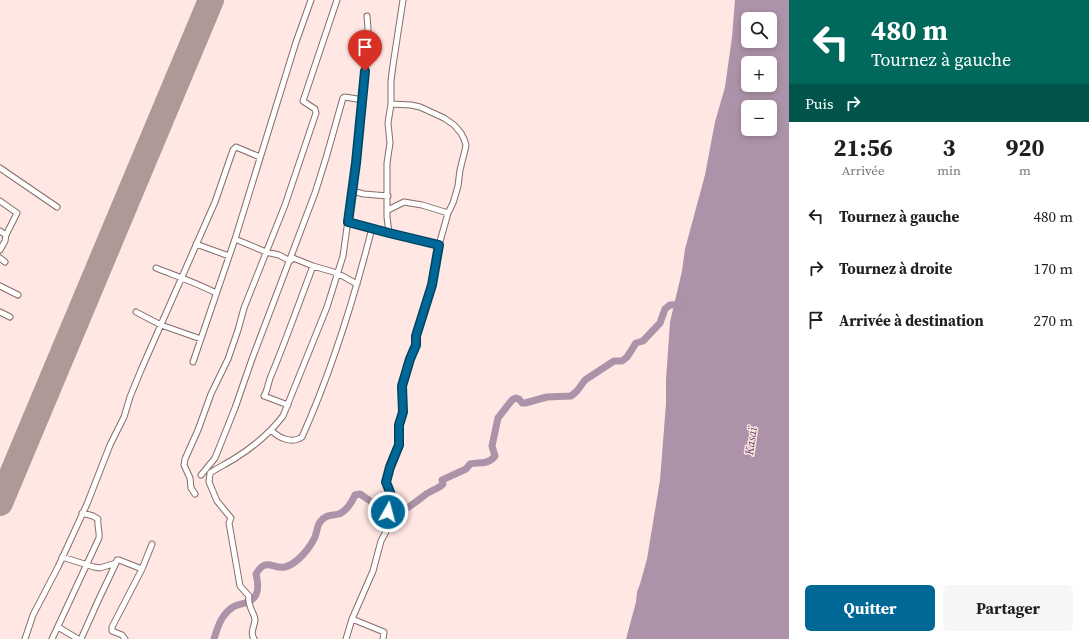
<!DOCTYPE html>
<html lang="fr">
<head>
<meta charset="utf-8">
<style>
	:root { --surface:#fff; --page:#f6f6f6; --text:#202124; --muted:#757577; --accent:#006896 }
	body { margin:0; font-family:"Source Serif 4",serif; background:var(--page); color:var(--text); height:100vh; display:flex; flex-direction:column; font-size:15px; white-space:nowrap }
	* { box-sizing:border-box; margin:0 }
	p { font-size:13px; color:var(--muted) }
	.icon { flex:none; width:22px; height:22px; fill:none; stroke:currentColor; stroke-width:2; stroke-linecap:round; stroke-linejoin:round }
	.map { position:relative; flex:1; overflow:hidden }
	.panel { display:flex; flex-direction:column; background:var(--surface); width:300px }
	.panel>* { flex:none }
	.banner { background:#00695c; color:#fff; overflow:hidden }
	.controls { position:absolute; left:741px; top:12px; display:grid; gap:8px }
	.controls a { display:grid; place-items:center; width:36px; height:36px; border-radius:6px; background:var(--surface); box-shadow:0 2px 6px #0003; font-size:20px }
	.pin { position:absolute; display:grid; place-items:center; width:34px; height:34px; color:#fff; margin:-41px -17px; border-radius:50% 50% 50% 0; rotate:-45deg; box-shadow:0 0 4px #0007 }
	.pin .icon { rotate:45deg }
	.me { position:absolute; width:44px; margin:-22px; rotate:7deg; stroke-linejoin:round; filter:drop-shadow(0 0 3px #0008) }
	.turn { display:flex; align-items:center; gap:14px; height:84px; padding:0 16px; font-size:18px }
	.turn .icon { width:52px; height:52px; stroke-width:2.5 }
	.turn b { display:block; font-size:28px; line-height:34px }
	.then { display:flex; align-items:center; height:38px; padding:0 16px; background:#0003; gap:8px; font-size:15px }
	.eta { display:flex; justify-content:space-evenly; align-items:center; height:68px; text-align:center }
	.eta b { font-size:24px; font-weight:700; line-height:28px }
	.primary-button { display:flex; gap:8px; margin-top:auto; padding:8px 16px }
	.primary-button a { flex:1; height:46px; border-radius:6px; background:var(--accent); color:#fff; font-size:16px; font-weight:700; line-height:46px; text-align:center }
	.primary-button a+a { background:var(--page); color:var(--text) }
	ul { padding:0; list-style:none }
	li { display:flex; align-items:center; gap:12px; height:52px; padding:0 16px }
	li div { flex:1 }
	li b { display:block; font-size:15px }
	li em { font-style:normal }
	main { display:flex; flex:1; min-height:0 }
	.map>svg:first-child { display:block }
	.water { fill:#ac93a9; fill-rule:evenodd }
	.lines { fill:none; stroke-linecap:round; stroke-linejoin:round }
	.river { stroke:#ac93a9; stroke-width:7 }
	.runway { stroke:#ad9a97; stroke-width:26 }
	.minor-casing { stroke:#856c67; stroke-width:7 }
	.minor { stroke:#fff; stroke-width:5 }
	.route-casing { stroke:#004462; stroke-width:10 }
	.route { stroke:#006896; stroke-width:7 }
	.labels { text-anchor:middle; stroke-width:3; stroke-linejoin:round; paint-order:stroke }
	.water-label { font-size:12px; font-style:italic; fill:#6a4568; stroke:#ffe7e3 }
</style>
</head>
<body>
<main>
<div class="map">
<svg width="789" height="639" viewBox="0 0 789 639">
	<rect width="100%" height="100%" fill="#ffe7e3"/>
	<!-- water -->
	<path class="water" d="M735,0h54v639h-163l10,-37 1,-10 3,-8 7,-25 13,-79 6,-76v-24l4,-58 12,-51 3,-22 20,-74 10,-53 10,-35 7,-50zM748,19h22v22h-22zM748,63h22v22h-22zM748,107h22v22h-22z"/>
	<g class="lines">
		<!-- river -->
		<path class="river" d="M214,639c4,-13 7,-24 19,-32 3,-2 9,-3 12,-4 15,-4 14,-17 11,-29 11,-18 17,-4 29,-7 12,-3 25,-19 30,-30 2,-5 2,-11 5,-15 6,-8 12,-6 19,-8 7,-3 13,-12 16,-19l5,-1c8,5 24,18 32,19 11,0 24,-11 33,-18 5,-4 13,-6 18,-11l-1,-4 24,-11 4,-5c9,-2 18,1 25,-8l-3,-10 6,-28 14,-18 4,-2 3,1 3,4h3l22,-6 24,-1 6,-5 8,-11 29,-19h8l5,-4 9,-14 7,-2 17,-18 5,-14 5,-4 13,-1"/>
		<!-- runway -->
		<path class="runway" d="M0,503l211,-503"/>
		<!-- minor casing -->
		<g class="minor-casing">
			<path id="minor" d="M0,168l57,39
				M352,191l12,3 24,2
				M0,201l17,12 -11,22
				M388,210l16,-8 18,3 26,8
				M348,222l41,11 50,12
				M0,231l6,4 -1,6 -5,9
				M389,233l-2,-16v-54l3,-20 -2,-20 3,-19v-23l2,-16 10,-65
				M235,239l31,13 13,3 11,6 3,-3 20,8 24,7 20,11
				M196,244l33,12
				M0,258l5,4
				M156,268c20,8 41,15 60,25
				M0,286l18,9
				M0,312l10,5
				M136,312l25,13 40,14
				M193,362l42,-123 61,-197 15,-42
				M288,405l-24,-9c4,-6 4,-14 7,-20 15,-36 28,-73 42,-110
				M272,431c7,7 20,13 30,6 30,-67 52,-138 70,-209
				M201,475l14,-17 20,-50 17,-49 63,-166 11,-35 17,-60 2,-1 18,3
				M195,494l-4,-6 -1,-10 -6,-13 1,-6 13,-29 13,-36 17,-35 10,-29 6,-22 41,-103 31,-92 -1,-4 -12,-8 34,-101
				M62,557l32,10 6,1 16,-5 1,-3h2l23,9
				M352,619l32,13 -1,7
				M58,627l20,12
				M25,639l8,-24 25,-48 29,-63 23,-59 14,-28 6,-20 11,-27 74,-168 18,-52 3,-3 24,10
				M52,639l47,-101c1,-6 -2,-12 -1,-19l-5,-3 -11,-3
				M81,639l17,-38 18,-38
				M125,639l-3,-4 -10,-4v-4l30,-58 10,-25
				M254,639c-4,-7 0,-11 1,-19 0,-7 -8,-13 -6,-24l-9,-10 -11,-63 2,-5 -14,-17 -8,-19 1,-9c9,-6 18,-10 27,-16 19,-12 32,-23 46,-41l44,-109 16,-51 13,-93 7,-63 5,-72 -1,-12
				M346,639l6,-20 21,-48 8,-30 8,-15 2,-6c-7,-11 0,-13 0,-23 0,-6 -5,-10 -5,-15 -1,-11 12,-25 13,-37 1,-6 0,-13 0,-19 1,-5 4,-10 4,-15 1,-10 -2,-20 1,-30 3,-14 12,-31 12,-45l16,-51 7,-40 9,-32 5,-10 5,-17 2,-16 5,-20 1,-5 -2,-6 -3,-6 -7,-8 -10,-7 -24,-11 -9,-2 -20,-1"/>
		</g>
		<!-- minor -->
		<use href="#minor" class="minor"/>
	</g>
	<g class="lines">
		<!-- route casing -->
		<g class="route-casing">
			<path id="route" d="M365,71l-9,92 -8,59 41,11 50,12 -7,40 -16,51v9l-6,14 -8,27 1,26 -4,13v20l-9,22 -4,15 4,10 1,6 -3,14"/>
		</g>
		<!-- route -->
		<use href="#route" class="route"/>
	</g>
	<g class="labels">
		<!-- water labels -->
		<g class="water-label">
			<text transform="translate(751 441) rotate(-82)" y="4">Kasaï</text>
		</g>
	</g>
</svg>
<div class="controls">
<a><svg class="icon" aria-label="search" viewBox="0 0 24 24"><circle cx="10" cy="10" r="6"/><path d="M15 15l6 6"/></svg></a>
<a>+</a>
<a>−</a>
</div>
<div class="pin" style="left:365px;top:71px;background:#d93025"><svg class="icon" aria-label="arrive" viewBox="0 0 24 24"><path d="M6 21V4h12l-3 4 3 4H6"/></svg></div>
<svg class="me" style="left:388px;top:512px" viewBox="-20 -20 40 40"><circle r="17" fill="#006896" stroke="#fff" stroke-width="3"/><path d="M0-11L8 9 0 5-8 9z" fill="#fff"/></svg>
</div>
<section class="panel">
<div class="banner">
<div class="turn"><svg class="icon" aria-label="left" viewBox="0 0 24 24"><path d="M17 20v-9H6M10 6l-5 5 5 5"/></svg><div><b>480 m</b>Tournez à gauche</div></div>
<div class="then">Puis<svg class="icon" aria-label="right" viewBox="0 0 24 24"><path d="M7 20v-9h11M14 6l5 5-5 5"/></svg></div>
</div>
<div class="eta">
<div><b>21:56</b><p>Arrivée</p></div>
<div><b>3</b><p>min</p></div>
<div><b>920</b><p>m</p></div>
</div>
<ul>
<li><svg class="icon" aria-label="left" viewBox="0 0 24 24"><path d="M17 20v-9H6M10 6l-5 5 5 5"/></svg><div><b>Tournez à gauche</b></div><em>480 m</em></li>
<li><svg class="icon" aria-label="right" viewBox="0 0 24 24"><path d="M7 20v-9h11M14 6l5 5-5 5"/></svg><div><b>Tournez à droite</b></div><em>170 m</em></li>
<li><svg class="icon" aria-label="arrive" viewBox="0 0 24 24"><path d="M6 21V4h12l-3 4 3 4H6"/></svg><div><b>Arrivée à destination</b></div><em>270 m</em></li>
</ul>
<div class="primary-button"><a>Quitter</a><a>Partager</a></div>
</section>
</main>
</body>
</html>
